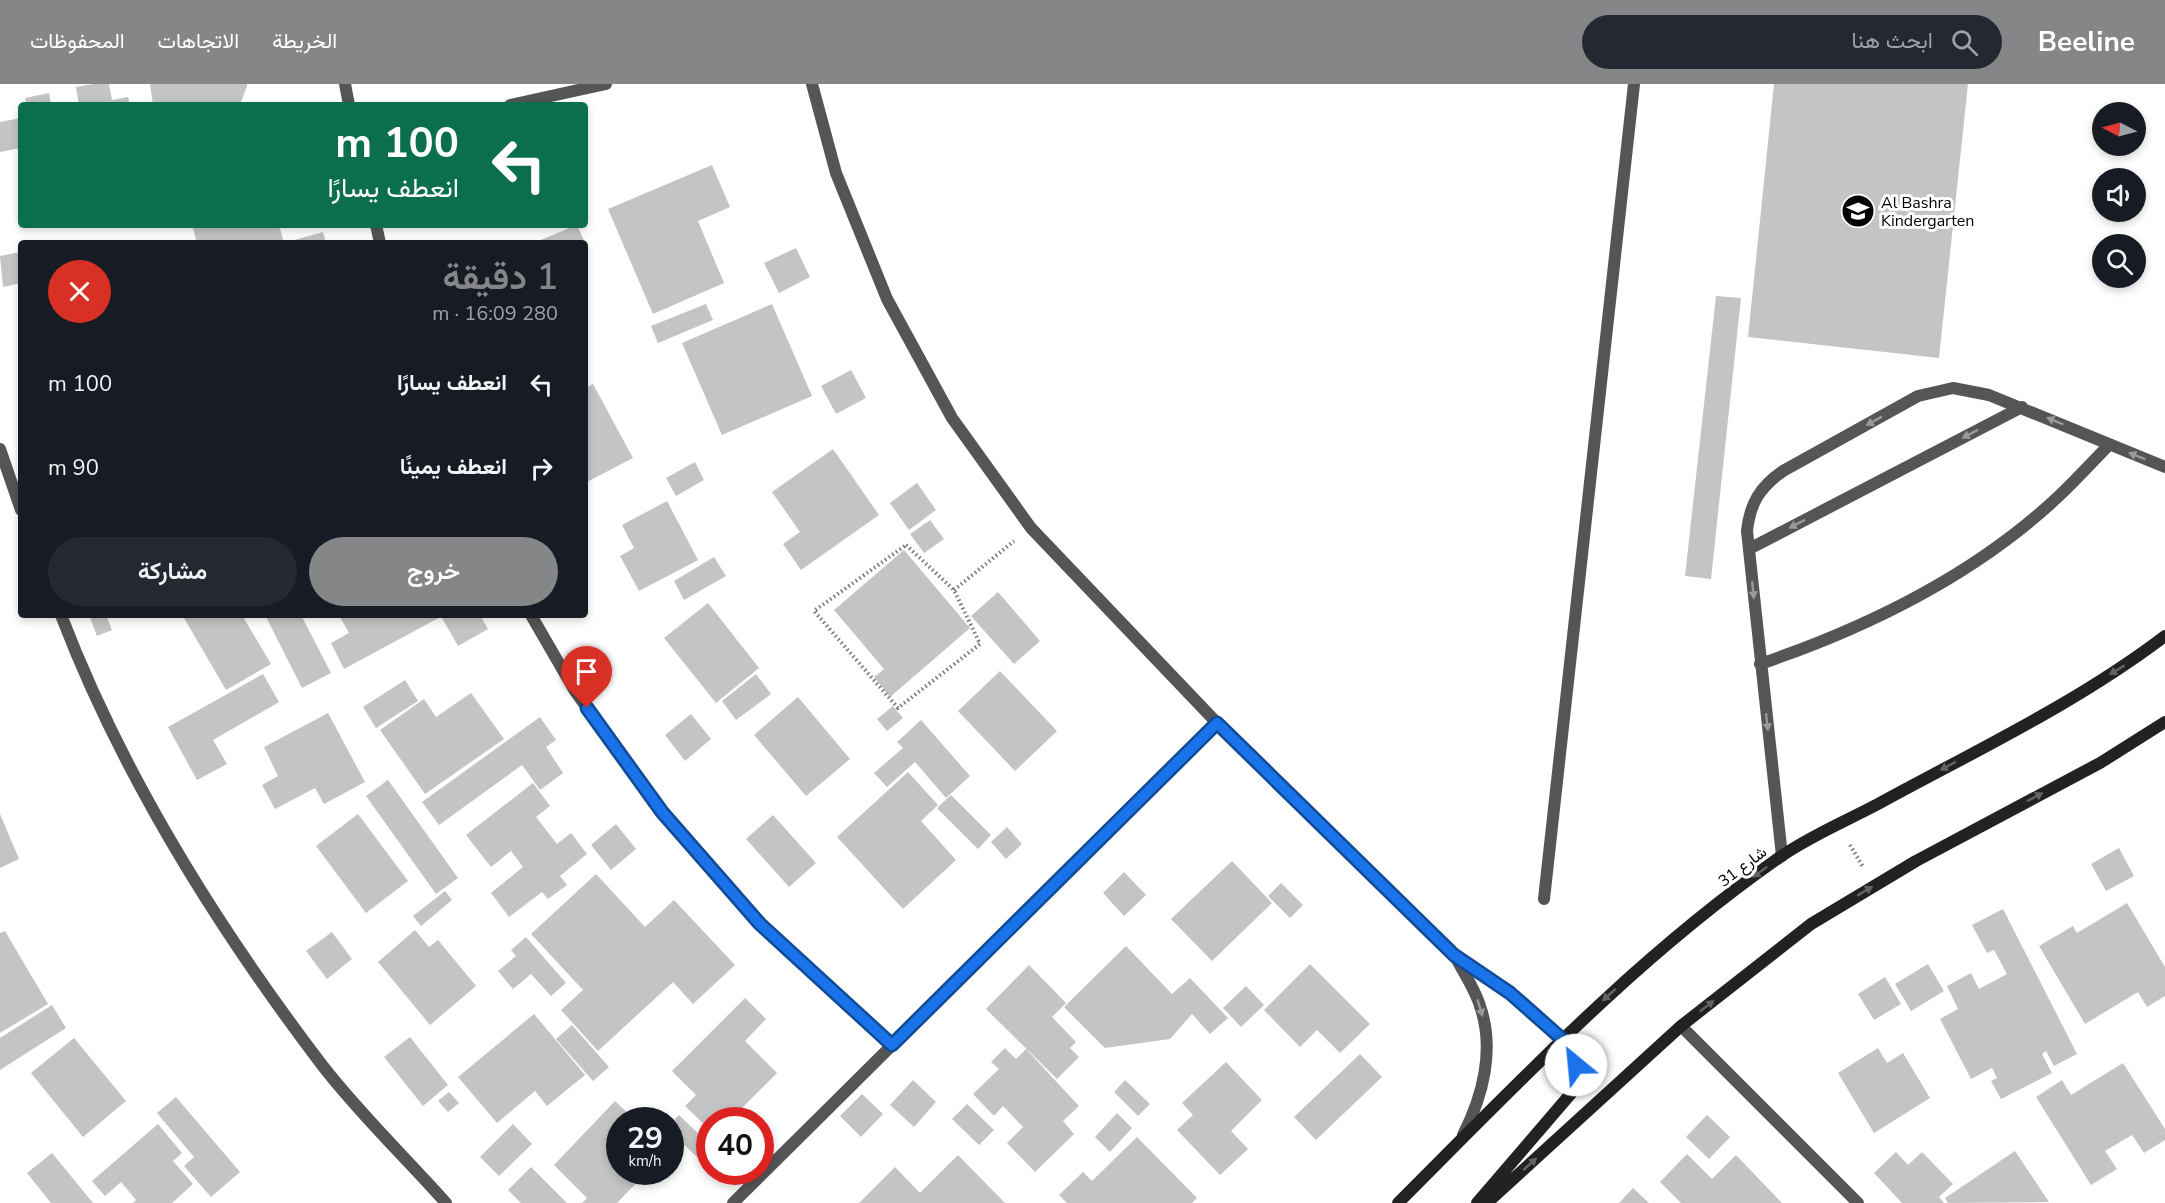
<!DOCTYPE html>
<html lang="ar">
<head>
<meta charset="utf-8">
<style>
	:root { --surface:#171b24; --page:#242831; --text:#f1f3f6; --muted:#9ea1a6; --accent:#858687 }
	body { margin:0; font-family:"Nunito Sans",Vazirmatn,sans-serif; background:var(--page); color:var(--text); direction:rtl; height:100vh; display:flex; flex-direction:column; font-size:22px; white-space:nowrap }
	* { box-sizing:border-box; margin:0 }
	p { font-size:20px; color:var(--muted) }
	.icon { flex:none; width:33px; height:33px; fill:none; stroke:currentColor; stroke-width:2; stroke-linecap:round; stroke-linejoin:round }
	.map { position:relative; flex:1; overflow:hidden; direction:ltr }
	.details { position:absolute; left:18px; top:156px; width:570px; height:378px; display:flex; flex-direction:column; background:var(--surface); border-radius:6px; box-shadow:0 3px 9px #0003; direction:rtl }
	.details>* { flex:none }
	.top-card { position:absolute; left:18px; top:18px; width:570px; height:126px; border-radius:6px; box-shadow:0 3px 9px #0003; direction:rtl; background:#0b6e4f; color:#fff; overflow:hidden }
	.needle { width:39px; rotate:276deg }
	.buttons { position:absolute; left:2092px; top:18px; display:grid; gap:12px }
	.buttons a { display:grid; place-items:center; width:54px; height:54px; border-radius:50%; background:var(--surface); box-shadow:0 3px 9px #0003; font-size:30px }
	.speed { position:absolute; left:606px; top:1023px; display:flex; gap:12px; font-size:30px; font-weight:700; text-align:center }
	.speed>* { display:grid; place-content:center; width:78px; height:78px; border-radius:50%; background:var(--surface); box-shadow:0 3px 9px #0003; line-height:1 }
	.speed small { font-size:15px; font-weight:400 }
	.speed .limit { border:9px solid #d22; background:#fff; color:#111 }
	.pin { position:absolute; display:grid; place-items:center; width:51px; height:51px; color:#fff; margin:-62px -26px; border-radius:50% 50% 50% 0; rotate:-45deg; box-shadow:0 0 6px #0007 }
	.pin .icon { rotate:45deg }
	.me { position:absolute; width:66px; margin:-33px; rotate:332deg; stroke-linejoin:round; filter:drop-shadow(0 0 4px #0008) }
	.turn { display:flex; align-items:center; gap:21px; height:126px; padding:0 30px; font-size:27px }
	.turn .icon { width:78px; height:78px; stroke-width:2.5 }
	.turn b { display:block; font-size:42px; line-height:51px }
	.round { display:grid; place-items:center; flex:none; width:63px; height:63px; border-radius:32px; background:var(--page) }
	.headline { display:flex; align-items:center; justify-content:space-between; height:102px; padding:0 30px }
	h1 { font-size:36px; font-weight:600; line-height:45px; color:var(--accent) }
	.button { display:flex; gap:12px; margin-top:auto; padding:12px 30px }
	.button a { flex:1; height:69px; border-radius:36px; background:var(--accent); color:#fff; font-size:24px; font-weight:600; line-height:69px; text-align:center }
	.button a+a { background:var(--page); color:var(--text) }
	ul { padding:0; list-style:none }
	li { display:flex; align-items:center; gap:18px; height:84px; padding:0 30px }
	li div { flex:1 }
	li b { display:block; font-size:22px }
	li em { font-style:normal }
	header { display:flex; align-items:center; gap:36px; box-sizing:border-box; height:84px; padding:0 30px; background:var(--accent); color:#fff }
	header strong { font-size:28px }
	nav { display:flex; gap:33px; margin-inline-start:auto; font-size:21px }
	.search { width:420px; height:54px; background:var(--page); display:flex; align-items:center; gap:15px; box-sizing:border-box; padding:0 21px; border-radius:33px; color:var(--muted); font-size:22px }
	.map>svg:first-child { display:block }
	.building { fill:#c4c4c4 }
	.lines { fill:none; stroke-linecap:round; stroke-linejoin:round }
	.path { stroke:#777; stroke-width:4; stroke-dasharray:1.5 3; stroke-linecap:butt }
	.lane { stroke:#555; stroke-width:12 }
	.street { stroke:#555; stroke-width:12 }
	.secondary { stroke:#222; stroke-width:12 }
	.oneway { fill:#999 }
	.oneway2 { fill:#646464 }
	.route-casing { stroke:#114b97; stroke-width:15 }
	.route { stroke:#1a73e8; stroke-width:10 }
	.labels { text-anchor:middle; stroke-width:6; stroke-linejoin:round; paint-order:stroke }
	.poi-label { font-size:16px; fill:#000; stroke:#fff; text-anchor:start }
	.street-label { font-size:16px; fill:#000; stroke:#fff }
</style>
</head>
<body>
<header>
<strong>Beeline</strong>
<div class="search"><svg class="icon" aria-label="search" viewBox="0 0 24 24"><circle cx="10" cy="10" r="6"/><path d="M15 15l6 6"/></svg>ابحث هنا</div>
<nav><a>الخريطة</a><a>الاتجاهات</a><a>المحفوظات</a></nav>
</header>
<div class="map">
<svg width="2165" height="1119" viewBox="0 0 2165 1119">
	<rect width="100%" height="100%" fill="#fff"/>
	<!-- building -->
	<path class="building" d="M93,0h16l3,16 16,-3 2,8h-51l-3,-18z
		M150,0h97v2l-7,19h-87z
		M1774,0h194l-29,274 -191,-21z
		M49,9l2,12h-24l-2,-7z
		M21,34v30l-21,4v-30z
		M712,81l18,42 -32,14 26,62 -71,31 -45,-105z
		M192,141h87l5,18h-87z
		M577,141l8,18h-52z
		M323,148l3,11h-34l-1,-2z
		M796,164l14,29 -31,16 -15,-30z
		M21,168v31l-18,4 -3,-31z
		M1716,212l25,2 -30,281 -26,-3z
		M706,220l7,16 -55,23 -7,-17z
		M772,220l40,92 -90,39 -40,-92z
		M851,286l15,28 -30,16 -15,-28z
		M593,300l40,74 -48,25v-95z
		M833,365l46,66 -78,55 -18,-26 17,-12 -28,-40z
		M695,378l9,18 -28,16 -10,-18z
		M917,399l19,27 -27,20 -19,-27z
		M667,417l31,59 -59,31 -19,-35 14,-8 -12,-23z
		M930,436l14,19 -20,14 -14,-19z
		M904,466l66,78 -80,69 -16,-20 10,-8 -50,-59z
		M714,473l12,19 -42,24 -10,-19z
		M998,508l42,49 -26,23 -43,-48z
		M708,519l51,65 -43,35 -52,-65z
		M89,531h17l6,15 -15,6z
		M189,531h53l29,49 -45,26 -42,-72z
		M265,531h36l30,58 -29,15z
		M339,531h105l-100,54 -13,-26 18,-10z
		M446,531h34l8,14 -30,17 -16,-28z
		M1000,587l57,60 -42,40 -57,-60z
		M263,590l16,28 -66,38 14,24 -30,16 -29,-53z
		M756,590l15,20 -35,26 -14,-19z
		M405,596l13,21 -42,27 -13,-21z
		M471,609l33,46 -79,55 -45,-64 44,-31 12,18z
		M798,613l52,62 -44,37 -52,-61z
		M893,622l10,12 -16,13 -10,-12z
		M328,629l37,69 -41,22 -9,-16 -40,21 -13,-24 16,-9 -14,-29z
		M691,630l20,25 -26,22 -20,-26z
		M540,633l16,23 -10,7 17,26 -23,17 -18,-25 -83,60 -17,-23z
		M921,636l49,56 -24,22 -31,-36 -28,25 -13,-14 29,-25 -6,-6z
		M908,688l30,33 -17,16 35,39 -53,49 -66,-72z
		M388,696l70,98 -22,16 -70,-98z
		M533,699l17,23 -14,11 21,27 14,-11 16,21 -27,22 7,9 -19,14 -6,-7 -33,25 -18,-24 32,-26 -12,-16 -20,16 -25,-32z
		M951,711l40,40 -13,14 -41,-41z
		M0,730l19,45 -19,9z
		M358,730l50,67 -42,32 -50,-67z
		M773,731l43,48 -27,24 -43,-48z
		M616,740l20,25 -25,21 -20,-25z
		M1007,743l15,17 -16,15 -15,-17z
		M2119,764l15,28 -28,15 -15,-27z
		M1232,777l40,42 -60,58 -41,-42z
		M1124,788l22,23 -22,21 -21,-23z
		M596,790l49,53 29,-27 61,65 -42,39 -20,-22 -75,69 -37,-41 22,-20 -52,-56z
		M1281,799l22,22 -13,13 -22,-22z
		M445,807l7,9 -31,26 -8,-10z
		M2127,819l38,64v29l-18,11 -9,-15 -53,32 -46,-78 34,-20 4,7z
		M2003,825l74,145 -23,12 -8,-15 -4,3 10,19 -51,26 -10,-18 6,-3 -5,-10 -21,11 -31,-60 18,-10 -11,-23 24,-13 8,16 28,-15 -13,-24 -7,3 -15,-28z
		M415,846l14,17 9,-7 38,46 -46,39 -52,-63z
		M5,847l43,73 -48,29v-100z
		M332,848l20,27 -25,20 -21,-28z
		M526,853l40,46 -15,13 -20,-22 -18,15 -15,-18 18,-15 -5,-6z
		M1126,862l46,48 18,-16 38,40 -18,16 -18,-20 -22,25 -65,9 -41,-41z
		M1310,880l60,60 -30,29 -23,-23 -17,17 -36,-37z
		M1928,880l16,27 -33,20 -16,-27z
		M1029,881l37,38 -14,14 24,25 -6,6 9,9 -22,22 -71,-70z
		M1885,893l16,27 -27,16 -16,-26z
		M1246,902l18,19 -23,22 -18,-19z
		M745,914l21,21 -21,22 32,32 -47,47h-20v10l-25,-24 11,-11 -24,-24z
		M52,921l14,23 -66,42v-32z
		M534,930l51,61 -38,31 -12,-15 -38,32 -39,-46z
		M572,941l37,42 -16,14 -37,-42z
		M410,953l38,48 -25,21 -39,-49z
		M74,954l52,63 -43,36 -52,-64z
		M1005,964l11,11 10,-10 53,57 -16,15 11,13 -39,38 -28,-29 16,-16 -20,-21 -9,10 -21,-22 26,-25 -8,-7z
		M1878,964l9,15 16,-10 27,45 -56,35 -36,-60z
		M1360,970l22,23 -66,63 -22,-23z
		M1226,978l36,38 -31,31 17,18 -28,26 -43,-45 16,-15 -11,-12z
		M2123,979l42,66v11l-21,13 -12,-18 -27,16 12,18 -26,16 -55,-88 26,-17 9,15z
		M913,996l23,22 -22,25 -24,-22z
		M1125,996l25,24 -12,12 -24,-24z
		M449,1008l10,11 -11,9 -10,-11z
		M862,1010l21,20 -22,23 -21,-21z
		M176,1013l64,75 -29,25 -27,-31 10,-9 -37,-44z
		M615,1017l20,19h-15v52h27l-30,31h-35l5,-5 -33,-33z
		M967,1020l27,26 -15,15 -27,-26z
		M1117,1029l15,15 -22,24 -15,-15z
		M679,1031l31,30v5l-10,10 -30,-29v-7z
		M1707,1031l23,22 -21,22 -23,-22z
		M158,1040l24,29 -9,8 20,23 -21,19h-39l3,-3 -15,-18 -16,14 -13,-15z
		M513,1040l19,20 -33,32 -19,-19z
		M1137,1053l60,61 -5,5h-125l-8,-8 24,-23 9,9z
		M2015,1067l34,51 -101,1 -3,-5z
		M1896,1068l12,13 14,-13 31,32 -14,13 5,6h-42l-28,-30z
		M52,1069l41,50h-42l-24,-30z
		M1687,1070l25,25 24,-24 46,48h-101l-21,-21z
		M958,1071l47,48h-146l36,-36 25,26z
		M531,1083l36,36h-46l-13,-13z
		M1633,1104l16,15h-30z"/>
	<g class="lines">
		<!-- path -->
		<path class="path" d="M906,461l48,45 26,54 -82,64 -84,-97z
			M954,506l60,-49
			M1850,761l13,22"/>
		<!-- lane -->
		<path class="lane" d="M1749,465l273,-142
			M1760,580c109,-37 217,-90 301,-170 17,-16 32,-33 48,-49
			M1782,772l-35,-325c3,-28 13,-44 36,-60l135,-75 35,-8 36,7 176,72
			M1681,942l177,177"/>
		<!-- street -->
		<path class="street" d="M345,0l4,21
			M812,0l24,89 51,126 65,119 79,110 186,195 237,232 56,38 51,45
			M510,21l96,-21
			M376,141l4,18
			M0,365l21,61
			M61,531c62,162 156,312 261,450 37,48 83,92 124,138
			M531,531l44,76 87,121 98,112 132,121
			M1544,815l90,-815
			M1455,872c8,16 20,33 25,50 15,43 3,90 -17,129
			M733,1119l484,-480"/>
		<!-- secondary -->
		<path class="secondary" d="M1398,1119c122,-122 240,-247 382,-346 30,-21 66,-36 98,-53 97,-53 199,-101 287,-168
			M1477,1119l97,-113c7,-21 0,-36 -13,-52
			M1487,1119l194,-177 130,-102 105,-63 184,-98 65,-41"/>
	</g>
	<!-- one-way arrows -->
	<defs><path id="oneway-solid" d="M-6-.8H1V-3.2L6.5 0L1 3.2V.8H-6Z" transform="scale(1.5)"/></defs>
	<g class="oneway">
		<use href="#oneway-solid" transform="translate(1874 337) rotate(151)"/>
		<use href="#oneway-solid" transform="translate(2055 337) rotate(-157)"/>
		<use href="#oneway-solid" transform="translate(1970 350) rotate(153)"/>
		<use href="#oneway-solid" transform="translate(2137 372) rotate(-158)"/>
		<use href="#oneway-solid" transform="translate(1797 440) rotate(153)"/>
		<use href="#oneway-solid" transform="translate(1753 506) rotate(84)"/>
		<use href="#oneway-solid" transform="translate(1767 638) rotate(83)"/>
		<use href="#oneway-solid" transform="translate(1480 924) rotate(73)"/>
	</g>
	<g class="oneway2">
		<use href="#oneway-solid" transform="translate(2117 586) rotate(149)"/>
		<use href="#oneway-solid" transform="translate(1948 682) rotate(152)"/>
		<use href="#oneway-solid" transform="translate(2035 713) rotate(-28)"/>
		<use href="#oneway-solid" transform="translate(1760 788) rotate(143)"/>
		<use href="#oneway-solid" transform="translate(1865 807) rotate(-31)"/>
		<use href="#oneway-solid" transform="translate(1609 911) rotate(138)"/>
		<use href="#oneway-solid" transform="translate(1707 922) rotate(-38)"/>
		<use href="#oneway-solid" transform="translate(1530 1080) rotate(-42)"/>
	</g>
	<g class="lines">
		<!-- route casing -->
		<g class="route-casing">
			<path id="route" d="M587,624l75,104 98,112 132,121 325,-322 237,232 56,38 51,45 12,14 3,13"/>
		</g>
		<!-- route -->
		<use href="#route" class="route"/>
	</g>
	<!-- icons -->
	<defs>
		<g id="school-disc" transform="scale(1.725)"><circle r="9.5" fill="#000" stroke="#fff"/><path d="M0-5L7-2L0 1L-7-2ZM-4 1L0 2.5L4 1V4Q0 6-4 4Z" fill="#fff"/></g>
	</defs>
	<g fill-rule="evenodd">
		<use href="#school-disc" x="1858" y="127"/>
	</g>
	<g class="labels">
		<!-- poi labels -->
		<g class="poi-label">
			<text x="1881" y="124">Al Bashra<tspan x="1881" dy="18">Kindergarten</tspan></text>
		</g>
		<!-- street labels -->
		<g class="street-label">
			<text transform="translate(1742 782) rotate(-37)" y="6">شارع 31</text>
		</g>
	</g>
</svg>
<div class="buttons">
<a><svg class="needle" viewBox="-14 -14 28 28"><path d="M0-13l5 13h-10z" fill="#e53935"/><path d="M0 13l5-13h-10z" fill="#9ea1a6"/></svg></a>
<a><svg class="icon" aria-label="sound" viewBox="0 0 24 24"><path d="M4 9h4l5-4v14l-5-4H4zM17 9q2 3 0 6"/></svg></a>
<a><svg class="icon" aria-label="search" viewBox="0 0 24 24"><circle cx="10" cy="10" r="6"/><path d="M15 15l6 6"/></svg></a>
</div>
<div class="speed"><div>29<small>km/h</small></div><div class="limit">40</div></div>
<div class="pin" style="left:587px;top:624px;background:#d93025"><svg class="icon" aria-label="arrive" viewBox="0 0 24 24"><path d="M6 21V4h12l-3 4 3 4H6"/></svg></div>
<svg class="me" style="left:1576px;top:981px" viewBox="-20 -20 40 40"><circle r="19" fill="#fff"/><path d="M0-13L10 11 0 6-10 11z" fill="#1a73e8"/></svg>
<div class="top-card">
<div class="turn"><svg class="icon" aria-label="left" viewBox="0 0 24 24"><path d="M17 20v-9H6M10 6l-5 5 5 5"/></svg><div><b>100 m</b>انعطف يسارًا</div></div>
</div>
<section class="details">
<div class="headline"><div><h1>1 دقيقة</h1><p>280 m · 16:09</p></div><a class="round" style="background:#d93025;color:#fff"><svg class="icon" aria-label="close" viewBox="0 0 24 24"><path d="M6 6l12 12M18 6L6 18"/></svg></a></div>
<ul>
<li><svg class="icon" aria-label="left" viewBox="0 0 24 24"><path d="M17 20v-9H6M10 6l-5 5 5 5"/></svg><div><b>انعطف يسارًا</b></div><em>100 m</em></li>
<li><svg class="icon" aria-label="right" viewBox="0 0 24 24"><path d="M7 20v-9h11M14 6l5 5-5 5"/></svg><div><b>انعطف يمينًا</b></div><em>90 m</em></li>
</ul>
<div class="button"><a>خروج</a><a>مشاركة</a></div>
</section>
</div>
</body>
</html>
